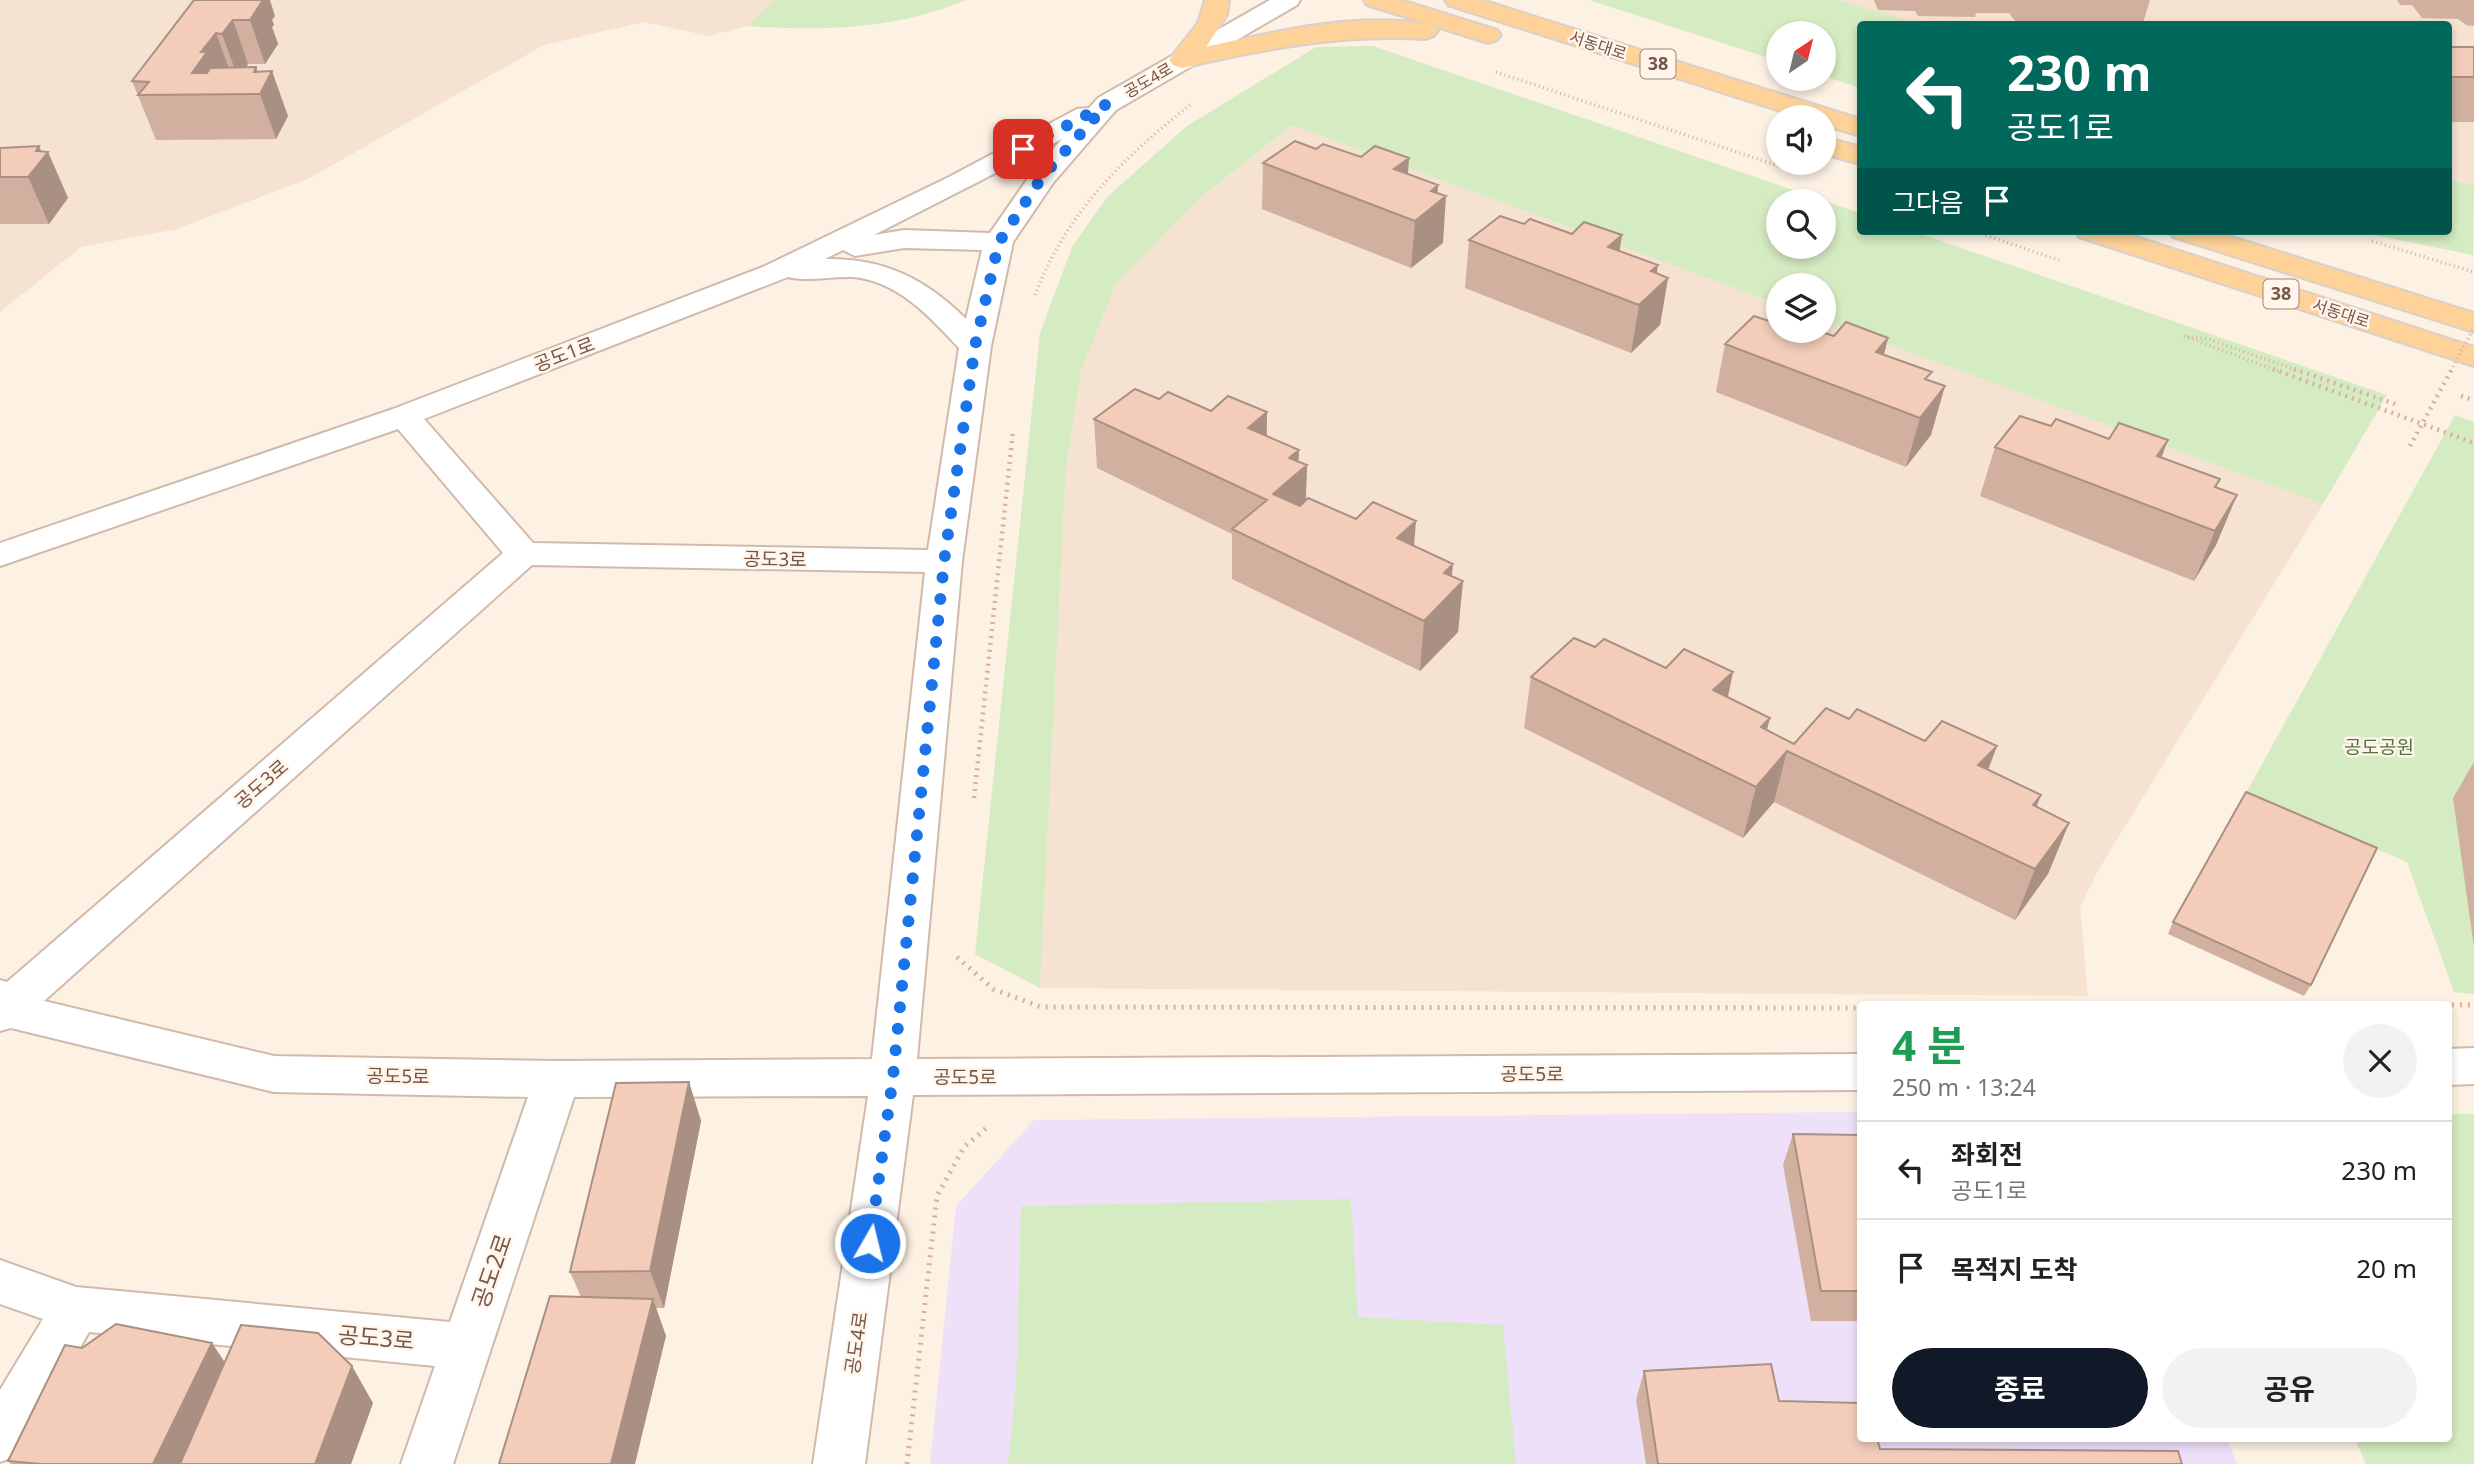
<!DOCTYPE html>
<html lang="ko">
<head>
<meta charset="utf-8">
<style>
	:root { --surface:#fff; --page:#f2f2f2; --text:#222; --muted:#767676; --line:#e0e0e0; --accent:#111827 }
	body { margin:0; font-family:"Noto Sans","Noto Sans KR",sans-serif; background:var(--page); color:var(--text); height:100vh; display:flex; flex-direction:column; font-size:26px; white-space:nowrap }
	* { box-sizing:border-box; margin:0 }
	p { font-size:23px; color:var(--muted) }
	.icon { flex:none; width:38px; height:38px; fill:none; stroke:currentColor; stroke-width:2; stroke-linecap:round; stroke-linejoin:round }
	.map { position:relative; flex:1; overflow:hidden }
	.side { position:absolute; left:1857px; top:1001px; width:595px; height:441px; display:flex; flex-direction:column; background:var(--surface); border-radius:7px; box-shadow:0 4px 10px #0003 }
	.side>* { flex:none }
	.banner { position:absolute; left:1857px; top:21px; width:595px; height:214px; border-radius:7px; box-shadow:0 4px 10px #0003; background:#00695c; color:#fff; overflow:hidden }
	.needle { width:46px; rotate:35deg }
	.buttons { position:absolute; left:1766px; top:21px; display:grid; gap:14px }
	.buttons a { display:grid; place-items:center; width:70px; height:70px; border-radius:50%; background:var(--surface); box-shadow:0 4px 10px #0003; font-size:35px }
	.pin { position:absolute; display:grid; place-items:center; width:60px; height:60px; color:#fff; margin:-30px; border-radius:14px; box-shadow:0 4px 10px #0006 }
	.me { position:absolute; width:77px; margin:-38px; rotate:8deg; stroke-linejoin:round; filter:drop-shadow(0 0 5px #0008) }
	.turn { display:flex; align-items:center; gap:24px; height:147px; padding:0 35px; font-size:32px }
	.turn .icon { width:91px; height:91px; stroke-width:2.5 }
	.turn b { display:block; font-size:49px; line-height:60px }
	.then { display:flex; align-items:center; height:66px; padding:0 35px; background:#0003; gap:14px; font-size:26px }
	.round { display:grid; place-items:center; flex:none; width:74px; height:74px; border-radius:37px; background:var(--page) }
	.summary { display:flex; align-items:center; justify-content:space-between; height:119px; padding:0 35px }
	h1 { font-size:42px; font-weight:700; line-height:52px; color:#1e9e55 }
	.action { display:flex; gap:14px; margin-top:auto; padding:14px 35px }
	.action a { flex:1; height:80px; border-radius:42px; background:var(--accent); color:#fff; font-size:28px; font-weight:700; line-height:80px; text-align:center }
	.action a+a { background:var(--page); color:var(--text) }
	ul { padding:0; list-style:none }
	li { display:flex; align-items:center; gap:21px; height:98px; padding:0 35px; border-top:2px solid var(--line) }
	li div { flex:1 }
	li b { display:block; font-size:26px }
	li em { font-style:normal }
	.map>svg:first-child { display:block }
	.residential { fill:#f5e2d1 }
	.education { fill:#eee0f9 }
	.green { fill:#d5ebc1; fill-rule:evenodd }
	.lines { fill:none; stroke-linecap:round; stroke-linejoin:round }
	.minor-casing { stroke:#d1baac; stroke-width:4 }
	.primary-casing { stroke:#d9d0cc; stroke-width:4 }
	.path-far2 { stroke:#d8b09d; stroke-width:3.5; stroke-dasharray:1 3.5; stroke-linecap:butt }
	.path-far1 { stroke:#d8b09d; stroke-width:4.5; stroke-dasharray:2 5; stroke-linecap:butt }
	.path { stroke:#d8b09d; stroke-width:5; stroke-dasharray:2 6; stroke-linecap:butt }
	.minor { fill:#fff; fill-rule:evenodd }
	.primary { fill:#fed299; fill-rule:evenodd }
	.path-bridge-far1 { stroke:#d8b09d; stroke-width:3.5; stroke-dasharray:1 3.5; stroke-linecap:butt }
	.path-bridge { stroke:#d8b09d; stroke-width:4.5; stroke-dasharray:2 5; stroke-linecap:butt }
	.wall { fill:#d1b0a0 }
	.shaded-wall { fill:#aa9082 }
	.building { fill:#f3cdba; stroke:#aa9082; stroke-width:2 }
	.route { stroke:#1a73e8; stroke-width:12; stroke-dasharray:0 21.6 }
	.labels { text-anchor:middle; stroke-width:5; stroke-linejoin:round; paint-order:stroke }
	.far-street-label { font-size:16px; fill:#765648; stroke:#fff5ea }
	.shield { fill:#fff5ea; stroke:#9f8679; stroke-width:2 }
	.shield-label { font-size:18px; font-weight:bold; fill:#765648 }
	.street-label { font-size:19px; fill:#765648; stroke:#fff5ea }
	.park-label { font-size:19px; fill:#52763d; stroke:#fff5ea }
	.near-street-label { font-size:23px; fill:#765648; stroke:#fff5ea }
</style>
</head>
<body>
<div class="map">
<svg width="2474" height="1464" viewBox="0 0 2474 1464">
	<rect width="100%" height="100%" fill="#fdf1e3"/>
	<!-- residential -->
	<path class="residential" d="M0,0h775l-28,26 -38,10 -65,-14 -100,23 -236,134 -131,50 -96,18 -81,65z
		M1838,0h636v186l-26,-7v-155h-527z
		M1292,125l486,179v27h46v-10l499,183 -224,365 -19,38 8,89 -1048,-8 26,-520 15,-97 35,-87 84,-86z"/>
	<!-- education -->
	<path class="education" d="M1860,1112v326l367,1 10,25h-1307l26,-258 78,-86z"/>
	<!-- green -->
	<path class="green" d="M775,0h191c-73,30 -142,31 -219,26z
		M1589,0h248l84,24h-61v64l-36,-12v-43h-46v28z
		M1373,46l487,167v18h52l475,164 -64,109 -499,-183v-36h-46v19l-486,-179 -92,73 -84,86 -35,87 -15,97 -26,520 -65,-34 65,-621 32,-86 35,-50 80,-71 129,-79zM1778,201h46v46h-46z
		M2448,179l26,7 -1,69 -114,-23 -43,2 -8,-3h140z
		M2455,415l19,7v572l-20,-2 -47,-130 -161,-69z
		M2448,1114h26v350h-108l-11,-25 93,-1z
		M1351,1199l7,118 145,8 13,139h-508l8,-81 5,-177z"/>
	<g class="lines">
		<!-- minor casing -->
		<g class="minor-casing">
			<path id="minor" d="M1270,0h30l-3,5 -181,105 -63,73 -40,59 -22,104 -29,215 -45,498 943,-5v36l-947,5 -48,369h-52l55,-368 -294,1 -121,367h-52l34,-98 -346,-34 -71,123 -18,7v-72l43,-71 -43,-15v-44l76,27 374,35 78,-225 -254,-5 -263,-64 -11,3v-51l7,2 496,-429 -105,-124 -398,137v-23l393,-134 372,-143 184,-89 128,-68 12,-1 9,-10zM1062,139l-29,32 -43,62 -86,-3 -30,5zM904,248l78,2 -16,69c-41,-41 -83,-61 -141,-60l18,-9 12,6zM788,277c20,5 44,-1 65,0 45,4 77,40 106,71l-31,202 -395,-7 -109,-124zM532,565l393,7 -53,487 -315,2 -283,-5 -230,-55z
				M2474,1048v36l-26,1v-36z"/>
		</g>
		<!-- primary casing -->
		<g class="primary-casing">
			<path id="primary" d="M1205,0h24l-2,15 -21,32c71,-16 149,-35 222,-23l-61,-19 -3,-5h37l96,30 4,5 -4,5 -9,3 -54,-17 4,5 -4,5 -9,3c-84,-5 -162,10 -243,29l-9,-3 -4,-5 29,-37z
				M1445,0h37l378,119v17l-36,-11v-8h-25l-351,-112z
				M1824,137l36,10v17l-36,-10z
				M2075,231h43l356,116v19l-395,-129z
				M2169,231h44l261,82v19l-301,-95z"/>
		</g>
		<!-- path-far2 -->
		<path class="path-far2" d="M1496,72l304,101
			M1973,231l86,29
			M2372,241l102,31
			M1035,295c31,-82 88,-137 155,-190
			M2278,371l-94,-35 24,3 91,32"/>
		<!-- path-far1 -->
		<path class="path-far1" d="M2273,369l201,74
			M2294,369l101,35
			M2461,396l13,4
			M974,798l39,-367"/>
		<!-- path -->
		<path class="path" d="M957,957l36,32 48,18 819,1
			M2404,1004l70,1
			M907,1464l30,-268 27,-49 26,-22"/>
		<!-- minor -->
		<use href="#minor" class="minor"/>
		<!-- primary -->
		<use href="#primary" class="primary"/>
		<!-- path-bridge-far1 -->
		<path class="path-bridge-far1" d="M2451,371l23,-44"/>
		<!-- path-bridge -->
		<path class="path-bridge" d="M2410,446l42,-77"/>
	</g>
	<!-- wall -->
	<path class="wall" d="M194,0l81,16 -3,4 2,5 -2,2 6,17 -13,20h-17l-2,4 12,4 30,44 -12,23 -120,1 -24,-59z
		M1874,0h276l-7,23 -128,-2 -6,-8h-33l-1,4 -57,-1 -3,-5 -37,-1z
		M2397,0h77v26l-8,-1 -8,-6 -36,-1 -10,-13h-12z
		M2448,47h26v75h-26z
		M0,148l48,4 20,46 -19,26h-49z
		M1316,149l45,8 47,17 30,19 5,50 -32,25 -149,-59 1,-46z
		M1524,224l48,10 48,18 37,22 11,4 -8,47 -29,28 -166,-65 4,-48z
		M1778,324l56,12 54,2 -4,17 46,26 1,54 -25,32 -190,-75 9,-48z
		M1159,399l52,12 56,1v24l31,26 9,3 -1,36 108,45 38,30 11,5 -5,51 -38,39 -188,-92v-45l-135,-66 -3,-49z
		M2051,426l110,31 56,31 20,7 -21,50 -22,36 -214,-85 15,-49z
		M1595,647l71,21 67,4 -5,25 39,33 27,14 55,-25 76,22 72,5 -9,24 49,37 32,16 -21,51 -33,46 -241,-118 -31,36 -219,-110 7,-51z
		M2474,762v185l-21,-149z
		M2173,922l138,63 -7,11 -136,-62z
		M689,1082l12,39 -37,187h-8l10,28 -85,-39 -11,-25z
		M1793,1134l67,1v186h-49l-28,-156z
		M82,1348l143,14 148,41 -22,61h-340l-3,-3z
		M1644,1371l135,30 101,48 302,15h-536l-10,-64z"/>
	<!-- shaded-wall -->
	<path class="shaded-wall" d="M247,0h23l5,16 -3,4 2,5 -2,2 6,17 -13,20 -15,-44z
		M233,20l15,44 -10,14 -16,-44z
		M216,33l16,44 -40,-4 9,-21z
		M256,67l7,21 9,-17 16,45 -12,23 -16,-45 -6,-22z
		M39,146l5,11 4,-5 20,46 -19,26 -21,-47 8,-26z
		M1409,158l-3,46 -12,-35z
		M1438,185l-1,19 9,-8 -3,47 -32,25 4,-47 16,-30z
		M1622,235l-7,47 -7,-35z
		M1658,265l-4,26 14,-13 -8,47 -29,28 8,-48 12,-34z
		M1888,338l-12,48v-34z
		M1945,386l-14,49 -25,32 14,-49z
		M1267,412l-1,50 -18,-34z
		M2168,440l-19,50 8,-34z
		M1299,450l-1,23 9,-8 -2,50 -32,-21 16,-36z
		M2237,495l-21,50 -22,36 21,-50z
		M1416,521l-4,50 -15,-33z
		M1453,564l-3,31 13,-14 -5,51 -38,39 4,-50 20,-48z
		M1733,672l-11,51 -9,-33z
		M1770,718l-13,51 4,-42z
		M1997,746l-19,50v-31z
		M1787,751l-13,51 -31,36 13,-51z
		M2041,795l-19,51 11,-41z
		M2069,823l-21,51 -33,46 20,-51z
		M689,1082l12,39 -37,187 -14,-37z
		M653,1299l13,37 -31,128h-24z
		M212,1343l24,36 -39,85h-44z
		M352,1366l21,37 -22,61h-36z"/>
	<!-- building -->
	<path class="building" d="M194,0h69l-13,20h-17l-11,14 -6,-1 -15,19h6l-15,21h15l3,-5 46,-1 -2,5 18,-1 -12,23 -122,1 11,-13 -17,-1z
		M2448,47h26v30h-26z
		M1295,141l21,8 7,-5 38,13 14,-11 34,12 -15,11 44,16 -7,6 15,5 -31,25 -152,-58z
		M39,146l-3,5 12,1 -20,25h-28v-29z
		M1500,216l24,8 6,-5 42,15 12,-12 38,13 -14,12 50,18 -7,6 17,7 -29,27 -170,-65z
		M1754,316l24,8v7h41l15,5 12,-14 42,16 -12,14 56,20 -7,7 20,7 -25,32 -195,-74z
		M1135,389l24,10 9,-7 43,19 17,-15 39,16 -19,16 51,22 -10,8 18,7 -34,29 27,12 8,-8 48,21 17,-17 43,19 -19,17 56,26 -9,9 19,8 -39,40 -192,-92 35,-29 -173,-81z
		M2020,416l31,10 5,-7 53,20 10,-16 49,17 -11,16 63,23 -5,8 22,8 -22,36 -220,-84z
		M1574,638l21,9 9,-8 62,29 18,-19 49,23 -20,18 57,28 -9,9 33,17 32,-36 23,11 8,-10 68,32 17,-20 55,25 -19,19 63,30 -8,10 36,18 -34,46 -248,-118 -31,36 -225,-110z
		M2246,792l131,56 -66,137 -138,-63z
		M689,1082l-39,189 -80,1 46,-189z
		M1793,1134l67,1v156h-39z
		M550,1296l103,3 -42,165h-112z
		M116,1324l96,19 -59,121h-112l-33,-3 57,-116 17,3z
		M241,1325l77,8 34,33 -37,98h-135z
		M1771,1364l8,37 81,2v35h17l3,11 298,2 4,13h-524l-14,-93z"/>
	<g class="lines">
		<!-- route -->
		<path class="route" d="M870,1243l23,-166 51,-515 31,-216 24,-104 43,-65 65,-73 -84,45"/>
	</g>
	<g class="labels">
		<!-- far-street labels -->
		<g class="far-street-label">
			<text transform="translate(1598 45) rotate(18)" y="6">서동대로</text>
			<text transform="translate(1148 80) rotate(-30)" y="6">공도4로</text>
			<text transform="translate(2341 313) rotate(18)" y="6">서동대로</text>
		</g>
		<!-- shield labels -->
		<g class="shield">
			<rect x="1640.5" y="49.5" width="35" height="29" rx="5"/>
			<rect x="2263.5" y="279.5" width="35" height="29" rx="5"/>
		</g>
		<g class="shield-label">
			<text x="1658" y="70">38</text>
			<text x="2281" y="300">38</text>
		</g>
		<!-- street labels -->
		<g class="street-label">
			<text transform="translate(564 354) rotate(-21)" y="7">공도1로</text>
			<text transform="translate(775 559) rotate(1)" y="7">공도3로</text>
			<text transform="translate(261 784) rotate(-41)" y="7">공도3로</text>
			<text x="1532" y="1081">공도5로</text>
			<text transform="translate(398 1076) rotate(1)" y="7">공도5로</text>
			<text x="965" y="1084">공도5로</text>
			<text transform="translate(856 1343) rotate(-82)" y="7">공도4로</text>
		</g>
		<!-- park labels -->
		<g class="park-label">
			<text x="2379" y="754">공도공원</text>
		</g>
		<!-- near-street labels -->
		<g class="near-street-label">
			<text transform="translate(492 1271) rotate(-71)" y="8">공도2로</text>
			<text transform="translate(376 1338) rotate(5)" y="8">공도3로</text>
		</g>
	</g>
</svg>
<div class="buttons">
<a><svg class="needle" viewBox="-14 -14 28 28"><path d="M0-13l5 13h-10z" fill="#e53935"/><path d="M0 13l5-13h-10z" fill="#767676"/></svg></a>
<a><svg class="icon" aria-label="sound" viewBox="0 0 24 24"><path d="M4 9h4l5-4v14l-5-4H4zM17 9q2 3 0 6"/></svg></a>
<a><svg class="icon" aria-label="search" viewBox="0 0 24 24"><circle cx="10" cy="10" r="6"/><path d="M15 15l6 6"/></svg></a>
<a><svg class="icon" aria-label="layers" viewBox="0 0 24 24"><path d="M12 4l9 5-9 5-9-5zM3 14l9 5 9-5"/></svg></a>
</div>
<div class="pin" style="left:1023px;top:149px;background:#d93025"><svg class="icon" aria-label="arrive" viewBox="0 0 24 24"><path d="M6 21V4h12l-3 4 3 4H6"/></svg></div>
<svg class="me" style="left:870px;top:1243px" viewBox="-20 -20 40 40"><circle r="17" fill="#1a73e8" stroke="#fff" stroke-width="3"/><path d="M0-11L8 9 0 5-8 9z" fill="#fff"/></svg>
<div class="banner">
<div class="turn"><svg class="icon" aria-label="left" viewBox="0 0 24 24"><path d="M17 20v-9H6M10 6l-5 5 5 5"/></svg><div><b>230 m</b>공도1로</div></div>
<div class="then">그다음<svg class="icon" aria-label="arrive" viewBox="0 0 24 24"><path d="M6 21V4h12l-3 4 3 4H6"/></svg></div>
</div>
<section class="side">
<div class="summary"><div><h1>4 분</h1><p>250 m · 13:24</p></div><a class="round"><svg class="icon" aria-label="close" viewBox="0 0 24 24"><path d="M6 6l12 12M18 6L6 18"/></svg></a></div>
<ul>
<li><svg class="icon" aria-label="left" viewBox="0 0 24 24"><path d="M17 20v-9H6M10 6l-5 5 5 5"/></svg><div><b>좌회전</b><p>공도1로</p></div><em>230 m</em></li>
<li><svg class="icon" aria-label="arrive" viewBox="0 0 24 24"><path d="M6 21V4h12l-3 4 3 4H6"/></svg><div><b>목적지 도착</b></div><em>20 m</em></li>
</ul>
<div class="action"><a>종료</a><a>공유</a></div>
</section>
</div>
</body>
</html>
